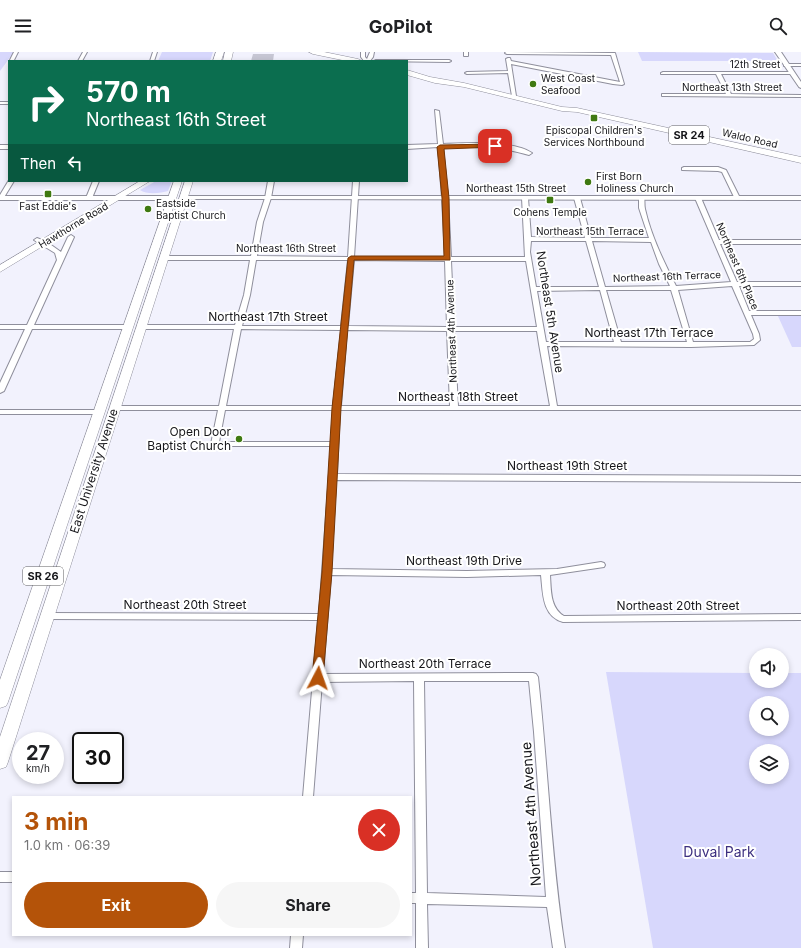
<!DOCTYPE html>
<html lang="en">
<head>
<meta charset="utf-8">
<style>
	:root { --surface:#fff; --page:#f6f6f6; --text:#202124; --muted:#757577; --accent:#b45309 }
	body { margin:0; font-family:Inter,sans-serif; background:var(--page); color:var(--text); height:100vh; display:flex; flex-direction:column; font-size:15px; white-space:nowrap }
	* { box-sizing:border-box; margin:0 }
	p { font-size:13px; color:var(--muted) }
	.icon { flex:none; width:22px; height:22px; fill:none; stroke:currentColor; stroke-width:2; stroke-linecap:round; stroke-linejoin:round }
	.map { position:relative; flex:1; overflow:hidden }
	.sheet { position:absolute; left:12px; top:744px; width:400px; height:140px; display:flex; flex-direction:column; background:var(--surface); border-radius:0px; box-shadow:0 2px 6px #0003 }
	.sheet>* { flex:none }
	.hud { position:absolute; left:8px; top:8px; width:400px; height:122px; border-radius:0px; box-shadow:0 2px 6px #0003; background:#0b6e4f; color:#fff; overflow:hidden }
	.buttons { position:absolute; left:749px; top:596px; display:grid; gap:8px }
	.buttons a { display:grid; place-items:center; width:40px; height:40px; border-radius:50%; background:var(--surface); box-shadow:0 2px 6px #0003; font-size:20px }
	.speed { position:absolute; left:12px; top:680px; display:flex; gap:8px; font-size:20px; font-weight:700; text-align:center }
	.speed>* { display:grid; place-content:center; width:52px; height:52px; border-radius:50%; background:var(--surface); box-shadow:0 2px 6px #0003; line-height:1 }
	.speed small { font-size:10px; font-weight:400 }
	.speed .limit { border:2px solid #111; border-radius:6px; background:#fff; color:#111 }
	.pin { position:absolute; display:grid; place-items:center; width:34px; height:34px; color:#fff; margin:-17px; border-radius:8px; box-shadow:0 2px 6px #0006 }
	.me { position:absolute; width:44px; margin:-22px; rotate:4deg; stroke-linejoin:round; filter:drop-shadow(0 0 3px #0008) }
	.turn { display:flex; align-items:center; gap:14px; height:84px; padding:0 12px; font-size:18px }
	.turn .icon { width:52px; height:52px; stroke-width:2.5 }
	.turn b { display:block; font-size:28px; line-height:34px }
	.then { display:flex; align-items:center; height:38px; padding:0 12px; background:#0003; gap:8px; font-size:15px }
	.round { display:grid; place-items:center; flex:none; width:42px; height:42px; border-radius:21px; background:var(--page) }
	.summary { display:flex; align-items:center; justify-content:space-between; height:68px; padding:0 12px }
	h1 { font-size:24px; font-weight:700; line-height:30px; color:var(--accent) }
	.action { display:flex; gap:8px; margin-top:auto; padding:8px 12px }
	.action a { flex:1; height:46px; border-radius:24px; background:var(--accent); color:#fff; font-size:16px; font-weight:700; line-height:46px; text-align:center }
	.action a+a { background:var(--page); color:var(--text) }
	header { display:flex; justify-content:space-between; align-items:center; height:52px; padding:0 12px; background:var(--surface); font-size:18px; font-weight:700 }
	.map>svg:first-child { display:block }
	.green { fill:#d7d7fc; fill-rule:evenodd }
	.building { fill:#c6c6d3 }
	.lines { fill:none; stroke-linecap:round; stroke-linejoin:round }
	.minor-casing { stroke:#8f8f9c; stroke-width:2 }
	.tertiary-casing { stroke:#8f8f9c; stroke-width:2 }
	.primary-casing { stroke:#8f8f9c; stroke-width:1 }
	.trunk-casing { stroke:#8f8f9c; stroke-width:1 }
	.minor { fill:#fff; fill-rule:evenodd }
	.tertiary { fill:#fff; fill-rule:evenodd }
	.primary { fill:#fff; fill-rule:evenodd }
	.trunk { fill:#fff; fill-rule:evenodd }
	.route { fill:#b45309; stroke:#753606 }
	.poi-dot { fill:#3f7911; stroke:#fff; stroke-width:1.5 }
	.labels { text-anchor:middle; stroke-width:4; stroke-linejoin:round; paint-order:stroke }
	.far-street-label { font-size:10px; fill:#16161a; stroke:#fff }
	.far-poi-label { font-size:10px; fill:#16161a; stroke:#fff; text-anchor:start }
	.shield { fill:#fff; stroke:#5c5c5f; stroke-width:1 }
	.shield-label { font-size:11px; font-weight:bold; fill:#16161a }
	.street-label { font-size:12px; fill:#16161a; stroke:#fff }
	.poi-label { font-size:12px; fill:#16161a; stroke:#fff; text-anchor:end }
	.near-street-label { font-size:14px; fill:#16161a; stroke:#fff }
	.near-park-label { font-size:14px; fill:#3d3080; stroke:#fff }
</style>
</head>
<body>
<header><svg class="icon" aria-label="menu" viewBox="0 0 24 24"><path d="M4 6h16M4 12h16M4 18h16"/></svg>GoPilot<svg class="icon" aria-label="search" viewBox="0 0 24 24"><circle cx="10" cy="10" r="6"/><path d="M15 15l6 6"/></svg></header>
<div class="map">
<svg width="801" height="896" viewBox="0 0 801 896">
	<rect width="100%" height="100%" fill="#f2f2fd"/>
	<!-- green -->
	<path class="green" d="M0,0h14l-14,19z
		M162,0h51l-3,9h-52z
		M638,0l135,1 5,8h-136z
		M156,129h16l-4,10c-7,2 -21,4 -28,-1z
		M777,262h24v33h-9z
		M606,620l150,1v8h26v-8h19v275h-148zM756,651h26v26h-26zM756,699h26v26h-26z"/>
	<!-- building -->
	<path class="building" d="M253,2h21l-1,7h-22z"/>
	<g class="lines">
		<!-- minor casing -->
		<g class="minor-casing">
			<path id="minor" d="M14,0h4l-4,8h-4z
				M83,0h4l-5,9h-4z
				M153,0h4l-3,9h-4z
				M361,0h4v5l2,2 3,-7h4l-1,5 -3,4h-6l-3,-4z
				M464,0h4v4h-4z
				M506,0l109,1 9,31 -2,1 -9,-1 -102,-20 5,32 -2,1 -2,-1 -4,-23 -41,1 -2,-1 2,-1 41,-1 -2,-12 2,-1h2l1,3 109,21 -9,-27 -104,-1 -2,-1z
				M376,8h73l2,1 -2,1 -75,-1z
				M786,12h15v2h-17v-1z
				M663,20h129l2,1v1h-73l10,20 70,1v2l-137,-1h-2v-2h64l-10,-20h-55v-1z
				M0,50h9v2h-9z
				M435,58l4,1 4,33c23,-1 69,-4 89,9l-3,2c-31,-9 -55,-9 -86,-8l5,51 3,59h74l-3,-59 3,-2 3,2 3,39 54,1 -11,-40 3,-2 3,2 11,40h58l-10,-30v-10l5,-1c1,4 0,8 1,12 6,27 19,53 31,77l55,-4 -36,-84 1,-1 5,1 18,42h82v4h-81l17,38h64v4h-62l10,25h52v4h-50l8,19 1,6 -6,5 -63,2 -144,-1 10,60h244v4h-461l-3,64 464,2v6l-465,-2 -5,89 136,2 90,-2 44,-7 3,1 1,2 -1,2 -54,8c1,15 0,33 14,41l237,-2v6l-238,2c-21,-6 -20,-29 -22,-47l-74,2 -136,-2 -8,99 210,-1 3,1 2,3c10,90 13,181 27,271h-12l-6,-41 -120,-3 1,44h-12v-45h-5v-10h5l-2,-212 -92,1 -9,115h-10l15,-177 -271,-1 -3,-1 -1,-2 1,-2 3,-1 272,1 12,-168h-116l-4,-2 7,-34h-104l-4,-2 4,-2h105l15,-77h-94l-3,-2 3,-2h95l9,-30 6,-35h-86l-3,-2 3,-2h87l6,-34 8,-24 3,-17h6l-3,17 -8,24 -6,34 91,1 5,-76h6l-5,76h91l-3,-59 -4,-51 -31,2v-4l31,-1zM531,189h55l13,46h-63l-6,-35zM592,189l59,1 8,22 11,22 -65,1zM256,208h92l-7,66h-99l8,-31zM354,208l91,1 2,66 -99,-1zM451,209h75l11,66h-83zM732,234l21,48 1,5 -4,3h-57l-15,-52zM600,238l14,52h-68l-9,-51zM606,238h65l16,52h-66zM241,277l100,1 -8,76h-107zM347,278l100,1 3,75h-109zM454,279h83l2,13 11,62h-92zM225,358h108l-2,32h-112zM424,629h105l5,51 12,165 -119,-4z
				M0,93h9v4h-9z
				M684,115h34l8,3 14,28 -5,1 -13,-27 -4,-1 -36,-1v-2z
				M9,128v1h5l-11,18h-3v-4z
				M93,129h6l-7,17 -5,1 -1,-1z
				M71,183l3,2 -40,88h94l3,2 -3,2h-96l-28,62 -4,2v-10l25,-54h-25v-4h27l30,-65 -2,-7 -21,-13 3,-2 10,4 14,10 7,-15z
				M0,358h99l4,2 -4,2h-99z
				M0,820h13v10h-13z
				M291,883h12l-1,13h-12z"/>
		</g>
		<!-- tertiary casing -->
		<g class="tertiary-casing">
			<path id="tertiary" d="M775,0h6l20,30v6l-2,-1z
				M0,144h172l3,2 -3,2h-172z
				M184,144h617v4l-619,-1v-2z"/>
		</g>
		<!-- primary casing -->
		<g class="primary-casing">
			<path id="primary" d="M174,129h8l-174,521 -2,4 -6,2v-28z
				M185,129h8l-185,581 -2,5 -6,2v-32z"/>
		</g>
		<!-- trunk casing -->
		<g class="trunk-casing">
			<path id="trunk" d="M216,0h8l-3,9h-8z
				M225,0h8l-2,9h-8z
				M309,0h15l34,7 4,2h-15l-34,-7z
				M407,18l23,7 34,6 98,24 15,1 224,49v6l-224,-51 -15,-1 -98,-24 -29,-4 -28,-8z
				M140,129h10l-150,91v-7z"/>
		</g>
		<!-- minor -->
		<use href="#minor" class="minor"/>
		<!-- tertiary -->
		<use href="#tertiary" class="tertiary"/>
		<!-- primary -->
		<use href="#primary" class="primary"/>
		<!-- trunk -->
		<use href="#trunk" class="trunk"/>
	</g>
	<!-- route -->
	<path class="route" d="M495,92l2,1v2l-53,2 5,49 1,62h-96l-13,148 -9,164 -9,106 -2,3 -3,1 -4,-1 -2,-3 10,-106 10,-164 16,-150 3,-2h93l-2,-58 -5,-51 3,-2z"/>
	<!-- markers -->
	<g class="poi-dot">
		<circle cx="533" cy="32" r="4"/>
		<rect x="590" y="62" width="8" height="8" rx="2"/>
		<circle cx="588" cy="130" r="4"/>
		<rect x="44" y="138" width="8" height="8" rx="2"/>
		<rect x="546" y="144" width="8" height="8" rx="2"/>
		<circle cx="148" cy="157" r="4"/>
		<circle cx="239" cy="387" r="4"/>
	</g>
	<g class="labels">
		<!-- far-street labels -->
		<g class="far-street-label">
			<text x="755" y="16">12th Street</text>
			<text x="732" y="39">Northeast 13th Street</text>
			<text transform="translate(750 86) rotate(13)" y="4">Waldo Road</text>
			<text x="516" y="140">Northeast 15th Street</text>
			<text transform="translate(73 173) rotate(-31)" y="4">Hawthorne Road</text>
			<text x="590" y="183">Northeast 15th Terrace</text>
			<text x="286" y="200">Northeast 16th Street</text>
			<text transform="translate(738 214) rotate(67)" y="4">Northeast 6th Place</text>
			<text transform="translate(667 224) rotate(-2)" y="4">Northeast 16th Terrace</text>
			<text transform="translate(451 279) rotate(-92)" y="4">Northeast 4th Avenue</text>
		</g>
		<!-- far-poi labels -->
		<g class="far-poi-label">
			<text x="541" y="30">West Coast<tspan x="541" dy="12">Seafood</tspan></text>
			<text x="594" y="82" text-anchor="middle">Episcopal Children's<tspan x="594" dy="12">Services Northbound</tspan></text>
			<text x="596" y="128">First Born<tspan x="596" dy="12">Holiness Church</tspan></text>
			<text x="156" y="155">Eastside<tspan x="156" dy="12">Baptist Church</tspan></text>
			<text x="48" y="158" text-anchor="middle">Fast Eddie's</text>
			<text x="550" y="164" text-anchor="middle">Cohens Temple</text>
		</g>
		<!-- shield labels -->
		<g class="shield">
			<rect x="669" y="74" width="40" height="18" rx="3"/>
			<rect x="23" y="515" width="40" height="18" rx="3"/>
		</g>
		<g class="shield-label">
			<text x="689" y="87">SR 24</text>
			<text x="43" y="528">SR 26</text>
		</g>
		<!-- street labels -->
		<g class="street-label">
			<text transform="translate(550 260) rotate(81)" y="4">Northeast 5th Avenue</text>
			<text x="268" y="269">Northeast 17th Street</text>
			<text x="649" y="285">Northeast 17th Terrace</text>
			<text x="458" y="349">Northeast 18th Street</text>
			<text x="567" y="418">Northeast 19th Street</text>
			<text transform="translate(94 419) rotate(-72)" y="4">East University Avenue</text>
			<text x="464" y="513">Northeast 19th Drive</text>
			<text x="185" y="557">Northeast 20th Street</text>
			<text x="678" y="558">Northeast 20th Street</text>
			<text x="425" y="616">Northeast 20th Terrace</text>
		</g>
		<!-- poi labels -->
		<g class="poi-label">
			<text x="231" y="384">Open Door<tspan x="231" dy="14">Baptist Church</tspan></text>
		</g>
		<!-- near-street labels -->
		<g class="near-street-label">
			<text transform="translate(531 762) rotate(-94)" y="5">Northeast 4th Avenue</text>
		</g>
		<!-- near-park labels -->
		<g class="near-park-label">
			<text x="719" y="805">Duval Park</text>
		</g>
	</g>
</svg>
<div class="buttons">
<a><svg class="icon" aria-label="sound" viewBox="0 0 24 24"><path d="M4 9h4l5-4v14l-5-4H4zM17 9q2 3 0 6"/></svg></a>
<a><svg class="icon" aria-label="search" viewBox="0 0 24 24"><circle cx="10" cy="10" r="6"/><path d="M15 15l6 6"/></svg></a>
<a><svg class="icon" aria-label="layers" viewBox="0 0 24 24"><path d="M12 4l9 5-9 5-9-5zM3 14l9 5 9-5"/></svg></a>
</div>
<div class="speed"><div>27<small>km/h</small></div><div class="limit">30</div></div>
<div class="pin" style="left:495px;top:94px;background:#d93025"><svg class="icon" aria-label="arrive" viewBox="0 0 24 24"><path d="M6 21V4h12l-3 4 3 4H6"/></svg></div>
<svg class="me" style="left:318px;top:626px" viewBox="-20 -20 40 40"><path d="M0-17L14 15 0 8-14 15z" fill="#b45309" stroke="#fff" stroke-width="4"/></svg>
<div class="hud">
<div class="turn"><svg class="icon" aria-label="right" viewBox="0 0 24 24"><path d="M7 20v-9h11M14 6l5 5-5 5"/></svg><div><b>570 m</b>Northeast 16th Street</div></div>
<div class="then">Then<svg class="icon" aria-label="left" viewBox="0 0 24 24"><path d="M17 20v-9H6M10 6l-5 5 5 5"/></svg></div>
</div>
<section class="sheet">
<div class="summary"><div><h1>3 min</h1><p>1.0 km · 06:39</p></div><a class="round" style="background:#d93025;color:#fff"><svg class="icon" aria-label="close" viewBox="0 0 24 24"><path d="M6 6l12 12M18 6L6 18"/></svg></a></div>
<div class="action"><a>Exit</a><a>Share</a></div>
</section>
</div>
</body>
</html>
